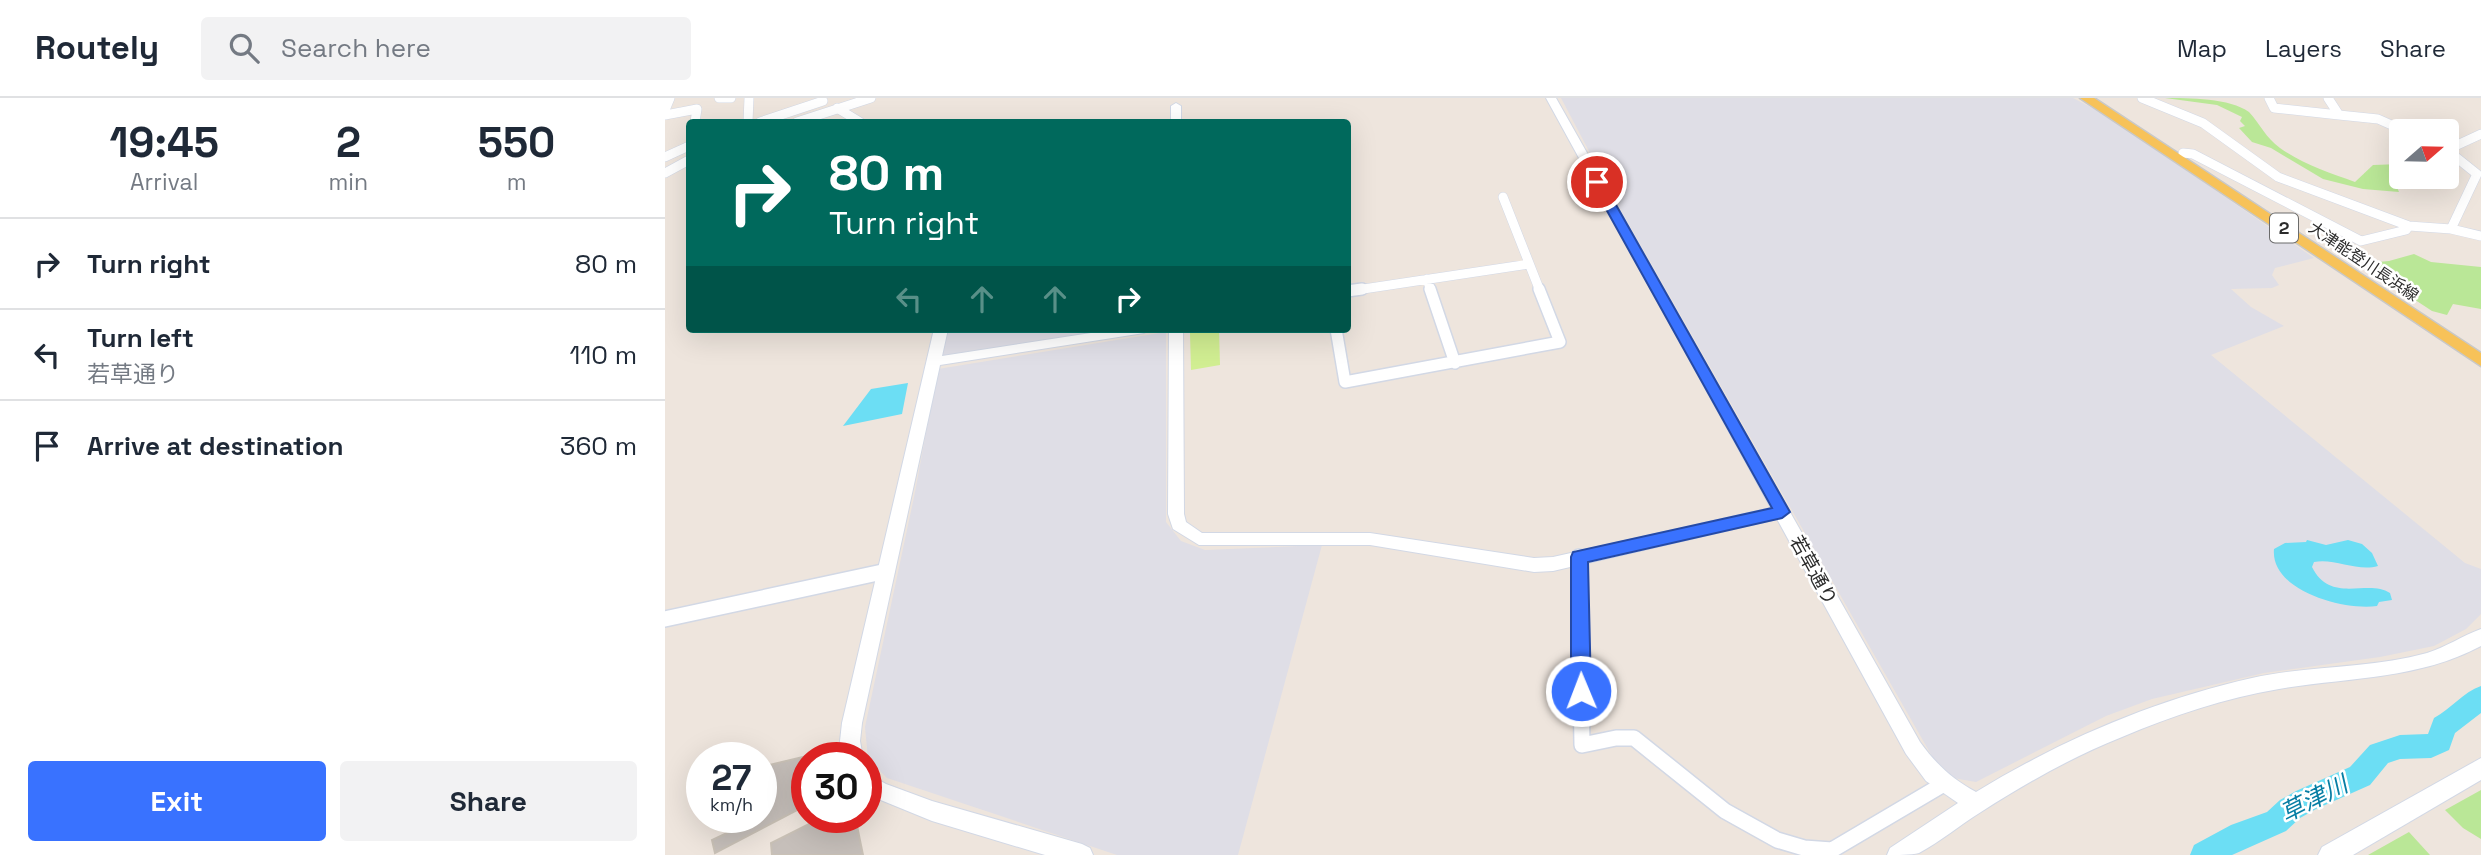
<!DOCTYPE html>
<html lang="en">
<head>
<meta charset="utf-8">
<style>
	:root { --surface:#fff; --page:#f2f2f3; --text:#1f2937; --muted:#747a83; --line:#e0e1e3; --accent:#3972ff }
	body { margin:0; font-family:"Space Grotesk","Noto Sans JP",sans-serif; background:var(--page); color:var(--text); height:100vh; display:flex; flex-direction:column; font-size:26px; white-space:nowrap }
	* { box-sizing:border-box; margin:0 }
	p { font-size:23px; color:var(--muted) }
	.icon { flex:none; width:38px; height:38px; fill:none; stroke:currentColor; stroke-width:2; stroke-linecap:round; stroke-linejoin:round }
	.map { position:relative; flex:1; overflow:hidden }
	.sheet { display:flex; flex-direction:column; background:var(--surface); width:665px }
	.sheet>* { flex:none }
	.hud { position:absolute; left:21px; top:21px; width:665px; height:214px; border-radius:7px; box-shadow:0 7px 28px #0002; background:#00695c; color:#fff; overflow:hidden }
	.needle { width:46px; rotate:70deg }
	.buttons { position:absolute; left:1724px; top:21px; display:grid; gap:14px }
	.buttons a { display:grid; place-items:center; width:70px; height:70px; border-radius:7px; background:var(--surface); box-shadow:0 7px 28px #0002; font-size:35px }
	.speed { position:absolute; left:21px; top:644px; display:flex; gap:14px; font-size:35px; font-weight:700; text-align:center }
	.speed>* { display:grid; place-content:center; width:91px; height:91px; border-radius:50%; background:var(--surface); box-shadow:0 7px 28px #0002; line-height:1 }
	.speed small { font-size:18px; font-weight:400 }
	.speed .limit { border:10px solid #d22; background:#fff; color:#111 }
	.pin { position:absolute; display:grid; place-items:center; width:60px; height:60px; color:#fff; margin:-30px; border:4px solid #fff; border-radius:50%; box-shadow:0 2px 7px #0007 }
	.me { position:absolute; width:77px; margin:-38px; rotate:359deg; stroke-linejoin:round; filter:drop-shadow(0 0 5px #0008) }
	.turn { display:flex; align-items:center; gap:24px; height:147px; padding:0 28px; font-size:32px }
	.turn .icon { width:91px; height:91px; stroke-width:2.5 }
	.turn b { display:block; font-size:49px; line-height:60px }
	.lanes { display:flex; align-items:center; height:66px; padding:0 28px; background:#0003; justify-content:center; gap:35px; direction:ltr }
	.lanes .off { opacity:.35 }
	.eta { display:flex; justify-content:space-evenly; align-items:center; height:119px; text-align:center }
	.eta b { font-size:42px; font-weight:700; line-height:49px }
	.button { display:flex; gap:14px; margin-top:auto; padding:14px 28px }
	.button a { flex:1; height:80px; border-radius:7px; background:var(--accent); color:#fff; font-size:28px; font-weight:700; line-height:80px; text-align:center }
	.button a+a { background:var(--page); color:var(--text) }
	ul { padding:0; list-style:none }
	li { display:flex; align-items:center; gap:21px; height:91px; padding:0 28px; border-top:2px solid var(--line) }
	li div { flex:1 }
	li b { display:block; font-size:26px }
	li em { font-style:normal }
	header { display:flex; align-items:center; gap:42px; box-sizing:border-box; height:98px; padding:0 35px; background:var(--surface); border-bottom:2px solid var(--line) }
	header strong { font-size:33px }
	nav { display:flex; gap:38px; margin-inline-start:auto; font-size:24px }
	.search { width:490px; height:63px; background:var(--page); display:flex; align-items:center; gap:18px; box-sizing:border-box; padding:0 24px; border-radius:7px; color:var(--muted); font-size:26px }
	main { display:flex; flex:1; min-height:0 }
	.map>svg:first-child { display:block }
	.industrial { fill:#dfdee6 }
	.green { fill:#bae797 }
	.pitch { fill:#d1ee92 }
	.water { fill:#6cdef4 }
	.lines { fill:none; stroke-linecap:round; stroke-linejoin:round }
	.river { fill:#6cdef4; fill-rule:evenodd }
	.building { fill:#c6bfba; stroke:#c9c1b6; stroke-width:2 }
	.minor-far2-casing { stroke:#d2d8e5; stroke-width:10 }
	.minor-far1-casing { stroke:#d2d8e5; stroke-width:14 }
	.minor-casing { stroke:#d2d8e5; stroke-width:18 }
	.tertiary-casing { stroke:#d2d8e5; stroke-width:2 }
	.secondary-casing { stroke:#d2d8e5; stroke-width:2 }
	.primary-casing { stroke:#c8c8c8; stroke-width:3 }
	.minor-far2 { stroke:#fff; stroke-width:9 }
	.minor-far1 { stroke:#fff; stroke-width:11 }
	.minor { stroke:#fff; stroke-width:15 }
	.tertiary { fill:#fff; fill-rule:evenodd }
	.secondary { fill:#fff; fill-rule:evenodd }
	.primary { fill:#f7c259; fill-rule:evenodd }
	.route { fill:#3972ff; stroke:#254aa6; stroke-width:2 }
	.labels { text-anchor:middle; stroke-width:5; stroke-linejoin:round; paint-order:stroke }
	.far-street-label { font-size:16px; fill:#2b2b2b; stroke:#fff }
	.shield { fill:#fff; stroke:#6b6b6b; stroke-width:2 }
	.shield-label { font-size:18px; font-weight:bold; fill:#2b2b2b }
	.street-label { font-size:19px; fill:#2b2b2b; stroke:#fff }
	.near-water-label { font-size:24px; font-style:italic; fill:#077ea4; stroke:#fff }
</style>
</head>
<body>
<header>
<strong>Routely</strong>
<div class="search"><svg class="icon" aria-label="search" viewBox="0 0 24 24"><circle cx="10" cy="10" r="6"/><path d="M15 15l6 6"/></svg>Search here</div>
<nav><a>Map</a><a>Layers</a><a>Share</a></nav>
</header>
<main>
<section class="sheet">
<div class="eta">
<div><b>19:45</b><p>Arrival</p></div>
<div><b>2</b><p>min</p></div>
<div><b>550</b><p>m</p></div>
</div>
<ul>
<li><svg class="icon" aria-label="right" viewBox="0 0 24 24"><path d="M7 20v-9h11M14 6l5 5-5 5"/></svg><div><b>Turn right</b></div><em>80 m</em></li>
<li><svg class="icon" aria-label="left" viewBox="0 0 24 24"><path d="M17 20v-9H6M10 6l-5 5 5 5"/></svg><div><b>Turn left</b><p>若草通り</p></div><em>110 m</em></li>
<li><svg class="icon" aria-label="arrive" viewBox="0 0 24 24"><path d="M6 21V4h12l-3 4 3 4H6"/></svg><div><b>Arrive at destination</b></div><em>360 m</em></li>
</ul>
<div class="button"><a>Exit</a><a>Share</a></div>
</section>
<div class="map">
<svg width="1816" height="757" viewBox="0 0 1816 757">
	<rect width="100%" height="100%" fill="#eee5dd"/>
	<!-- industrial -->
	<path class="industrial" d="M896,0h512l33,17 208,143 -39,10 -3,7 7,10 -7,3 -41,1 20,18 33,19 -73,29 254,208 16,6v45l-15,15 -32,17 -54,11 -116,16 -112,26 -46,17 -130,66 -23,-4 -16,-13 -327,-574z
		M281,231h172l-179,27z
		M501,234v190l15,19 24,9 117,-5 -84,310h-121l-230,-77 -19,-19 -3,-32 49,-230 24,-128z"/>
	<!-- green -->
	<path class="green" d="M1500,0c24,0 65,0 84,14 11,12 17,26 31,36 22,16 50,25 75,34l18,-17 28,-1v13h34l15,12 -55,-6 4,9 -36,-3 -40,-10 -52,-31 -19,-6 -13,-14 6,-2 -5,-5 2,-4 -25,-12z
		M1749,156l17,8 50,5v42l-28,-5 -6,11 -15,-4 -64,-42 -1,-6 22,-2z
		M1816,692v49l-18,-11 -18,-18z
		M1744,734l21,23h-62z"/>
	<!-- pitch -->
	<path class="pitch" d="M554,231l1,36 -29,5 -1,-37z"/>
	<!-- water -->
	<path class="water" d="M243,285l-6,31 -59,12 28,-37z
		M1642,442l19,5 22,-5 14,4 10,9 6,13c-21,6 -43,-8 -64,-4l-2,5c19,38 56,11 78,26l2,7 -13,2 -2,4c-32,5 -107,-15 -103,-57l11,-6 21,-1z"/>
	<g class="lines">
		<!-- river -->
		<path class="river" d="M1816,588v27l-26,20 -6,17 -18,8 -31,1 -12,4 -18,22 -54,24 -16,9 -14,13 -54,24h-42l4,-10 37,-20 36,-13 13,-12 16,-9 54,-24 20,-22 30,-10 28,-1 6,-16c17,-9 29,-26 47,-32z"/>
	</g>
	<!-- building -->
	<path class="building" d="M142,658v49l-92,48 -3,-13 15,-7v-16h34v-50z
		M158,719l33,4 7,34h-91l-1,-12z"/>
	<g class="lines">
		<!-- minor-far2 casing -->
		<g class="minor-far2-casing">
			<path id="minor-far2" d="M54,0h12
				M1477,0l61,25 75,54 131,49 42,3 30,7
				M1604,0l5,10 65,7
				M1663,0l11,17 39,4 27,12
				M172,10l23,14
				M0,12l5,-12
				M0,17l32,-6 -2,13
				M83,24l1,-24
				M95,24l63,-21
				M132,24l74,-24
				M1518,55l10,1 168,87 45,-11 3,-4
				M0,59l24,-11
				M0,75l24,-13
				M838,99l37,94
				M1786,131l26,-55 -25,-20 1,-7 28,-13
				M762,181l4,12
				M685,193l179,-27"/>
		</g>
		<!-- minor-far1 casing -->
		<g class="minor-far1-casing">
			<path id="minor-far1" d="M765,191l25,74
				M682,193l15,-2
				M671,231l9,53 215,-40 -21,-53"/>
		</g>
		<!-- minor casing -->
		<g class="minor-casing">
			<path id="minor" d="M914,459l3,188 34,-7h18l91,73 52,29 27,8 28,2 110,-65
				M0,521l222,-48"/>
		</g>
		<!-- tertiary casing -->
		<g class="tertiary-casing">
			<path id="tertiary" d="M881,0h10l364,644c16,22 32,37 56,50 85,-52 179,-92 276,-114 58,-13 118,-9 175,-25 19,-6 35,-17 54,-24v17c-64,34 -132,31 -202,43 -53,9 -108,27 -157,48 -50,20 -96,46 -141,75 -21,13 -41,30 -62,41 -8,2 -22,2 -32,2l3,-7 68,-45 -32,-22 -20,-27 -129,-235 -224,52 -19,1 -164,-27h-171l-26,-16 -5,-15 1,-185h14l1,185 2,8 16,11h168l164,25 19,-1 218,-49z
				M511,5l5,3v16h-10v-16z
				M269,231h14l-6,27 175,-27h34l-7,4 -204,32 -78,358 -2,18 3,17h-20l-3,-17 2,-18z
				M201,675l20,11 46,17 150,43 8,4 3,7h-48l-113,-34 -66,-27z"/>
		</g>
		<!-- secondary casing -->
		<g class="secondary-casing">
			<path id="secondary" d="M1816,660v22l-128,75h-35l4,-8z"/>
		</g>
		<!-- primary casing -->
		<g class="primary-casing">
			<path id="primary" d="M1415,0h14l387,255v13z"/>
		</g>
		<!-- minor-far2 -->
		<use href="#minor-far2" class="minor-far2"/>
		<!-- minor-far1 -->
		<use href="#minor-far1" class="minor-far1"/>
		<!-- minor -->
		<use href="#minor" class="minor"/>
		<!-- tertiary -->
		<use href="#tertiary" class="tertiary"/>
		<!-- secondary -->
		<use href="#secondary" class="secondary"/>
		<!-- primary -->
		<use href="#primary" class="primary"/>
	</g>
	<!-- route -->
	<path class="route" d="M928,82l10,2 187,330 -8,6 -194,44 3,129 -3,6 -7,2 -7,-2 -3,-6v-134l2,-5 199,-44 -181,-326z"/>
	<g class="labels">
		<!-- far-street labels -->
		<g class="far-street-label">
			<text transform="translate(1699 163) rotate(34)" y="6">大津能登川長浜線</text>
		</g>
		<!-- shield labels -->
		<rect class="shield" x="1605" y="115.5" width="28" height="29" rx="5"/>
		<g class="shield-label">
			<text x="1619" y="136">2</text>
		</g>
		<!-- street labels -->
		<g class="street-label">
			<text transform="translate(1149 472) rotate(61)" y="7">若草通り</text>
		</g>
		<!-- near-water labels -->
		<g class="near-water-label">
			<text transform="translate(1649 701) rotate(-27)" y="8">草津川</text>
		</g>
	</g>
</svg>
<div class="buttons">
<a><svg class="needle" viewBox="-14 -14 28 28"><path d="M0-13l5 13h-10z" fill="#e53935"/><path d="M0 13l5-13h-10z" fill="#747a83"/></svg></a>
</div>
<div class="speed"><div>27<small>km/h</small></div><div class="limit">30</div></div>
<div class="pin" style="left:932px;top:84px;background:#d93025"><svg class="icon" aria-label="arrive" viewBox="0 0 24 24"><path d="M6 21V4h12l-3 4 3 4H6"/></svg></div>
<svg class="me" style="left:916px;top:593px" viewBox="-20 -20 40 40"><circle r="17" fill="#3972ff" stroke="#fff" stroke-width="3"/><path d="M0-11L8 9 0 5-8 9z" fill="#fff"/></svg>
<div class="hud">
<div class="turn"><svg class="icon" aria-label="right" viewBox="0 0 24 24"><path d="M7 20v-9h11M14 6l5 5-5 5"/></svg><div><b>80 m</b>Turn right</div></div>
<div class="lanes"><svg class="icon off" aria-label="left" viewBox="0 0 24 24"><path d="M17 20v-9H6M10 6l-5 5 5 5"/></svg><svg class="icon off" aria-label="ahead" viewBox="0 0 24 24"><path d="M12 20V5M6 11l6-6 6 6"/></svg><svg class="icon off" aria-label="ahead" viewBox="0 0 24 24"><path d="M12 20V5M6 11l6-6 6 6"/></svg><svg class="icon" aria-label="right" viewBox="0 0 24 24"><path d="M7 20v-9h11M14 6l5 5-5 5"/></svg></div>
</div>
</div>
</main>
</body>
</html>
